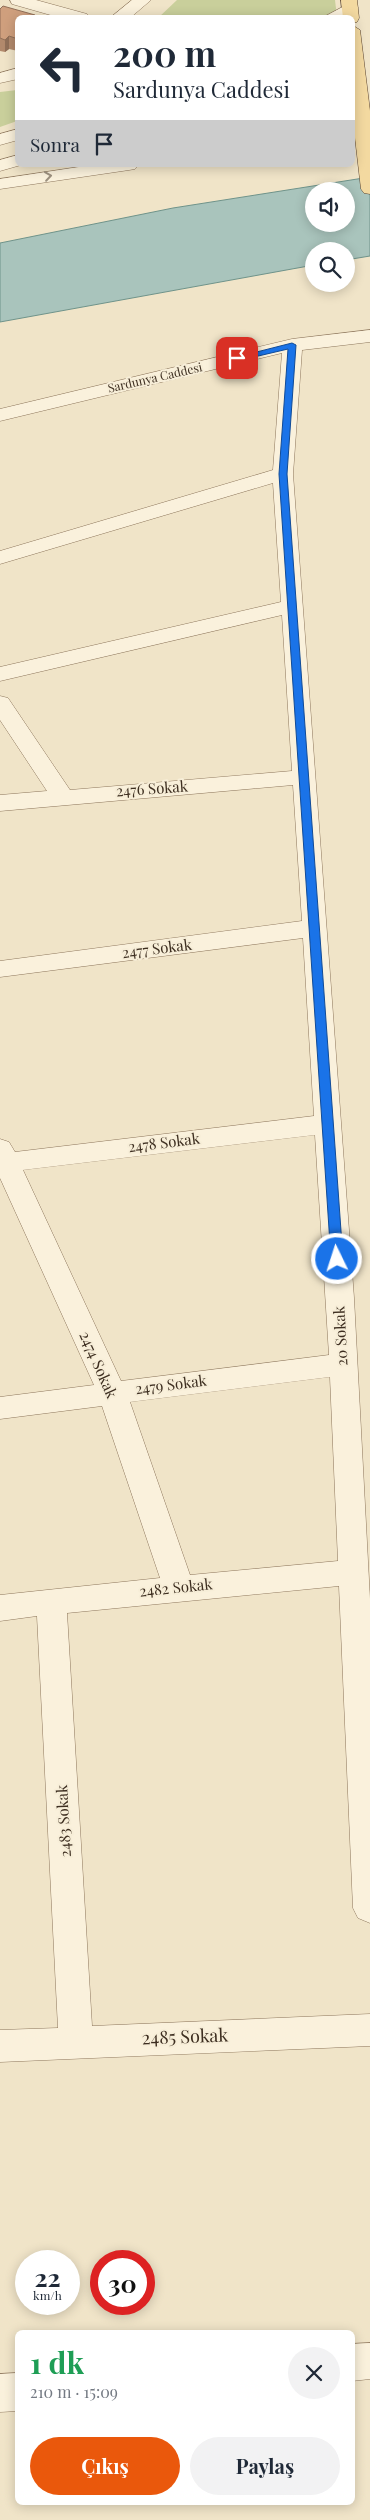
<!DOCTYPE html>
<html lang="tr">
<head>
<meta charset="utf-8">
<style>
	:root { --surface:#fff; --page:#f2f2f3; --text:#1f2937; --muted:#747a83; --accent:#ea580c }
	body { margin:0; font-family:"Playfair Display",serif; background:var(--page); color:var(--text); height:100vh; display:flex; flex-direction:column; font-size:19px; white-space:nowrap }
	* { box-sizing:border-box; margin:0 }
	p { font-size:16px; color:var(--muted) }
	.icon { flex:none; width:28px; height:28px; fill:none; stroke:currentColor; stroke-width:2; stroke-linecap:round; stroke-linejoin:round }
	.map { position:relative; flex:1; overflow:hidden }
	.sheet { position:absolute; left:15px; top:2330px; width:340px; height:175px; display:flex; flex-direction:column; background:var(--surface); border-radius:8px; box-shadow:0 2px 12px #0003 }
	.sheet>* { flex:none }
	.banner { position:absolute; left:15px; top:15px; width:340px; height:152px; border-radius:8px; box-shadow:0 2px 12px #0003; background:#fff; color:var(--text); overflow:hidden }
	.controls { position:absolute; left:305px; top:182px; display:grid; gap:10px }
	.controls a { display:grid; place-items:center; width:50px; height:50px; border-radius:50%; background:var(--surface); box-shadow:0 2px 12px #0003; font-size:25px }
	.speed { position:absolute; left:15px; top:2250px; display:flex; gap:10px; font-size:25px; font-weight:700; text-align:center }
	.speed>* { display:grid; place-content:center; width:65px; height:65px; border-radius:50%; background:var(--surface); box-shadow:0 2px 12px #0003; line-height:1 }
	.speed small { font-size:12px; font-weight:400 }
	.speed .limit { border:8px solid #d22; background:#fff; color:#111 }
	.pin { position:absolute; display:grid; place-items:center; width:42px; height:42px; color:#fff; margin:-21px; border-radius:10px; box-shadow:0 2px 8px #0006 }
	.me { position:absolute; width:55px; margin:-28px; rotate:356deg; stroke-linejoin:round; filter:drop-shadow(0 0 4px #0008) }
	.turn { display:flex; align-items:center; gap:18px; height:105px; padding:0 15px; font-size:22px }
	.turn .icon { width:65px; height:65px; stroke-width:2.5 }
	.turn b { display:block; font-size:35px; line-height:42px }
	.then { display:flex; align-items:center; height:48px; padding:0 15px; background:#0003; gap:10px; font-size:19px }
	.round { display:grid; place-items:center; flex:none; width:52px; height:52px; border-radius:26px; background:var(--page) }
	.overview { display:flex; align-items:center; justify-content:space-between; height:85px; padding:0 15px }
	h1 { font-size:30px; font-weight:700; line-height:38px; color:#1e9e55 }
	.primary-button { display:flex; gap:10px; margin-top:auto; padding:10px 15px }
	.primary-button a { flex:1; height:58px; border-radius:30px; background:var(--accent); color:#fff; font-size:20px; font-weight:700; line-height:58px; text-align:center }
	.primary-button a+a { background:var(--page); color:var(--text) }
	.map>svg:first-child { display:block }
	.green { fill:#c9cf9b }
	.water { fill:#a9c4bc; stroke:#6f938a; fill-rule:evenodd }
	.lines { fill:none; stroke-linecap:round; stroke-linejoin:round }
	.street-casing { stroke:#8d765c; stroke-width:1 }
	.primary-casing { stroke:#5b4430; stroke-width:1 }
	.street { fill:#faf1dc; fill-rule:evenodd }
	.primary { fill:#f3d9a0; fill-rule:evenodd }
	.wall { fill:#b2896c }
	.shaded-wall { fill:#916f58 }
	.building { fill:#cf9f7d; stroke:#916f58 }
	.oneway { stroke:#9c907e }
	.route { fill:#1a73e8; stroke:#114b97 }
	.labels { text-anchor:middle; stroke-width:4; stroke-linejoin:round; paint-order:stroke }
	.far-street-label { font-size:12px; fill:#3d2e20; stroke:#f7eed8 }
	.street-label { font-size:15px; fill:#3d2e20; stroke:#f7eed8 }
	.near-street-label { font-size:18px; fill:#3d2e20; stroke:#f7eed8 }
</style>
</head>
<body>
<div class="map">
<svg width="370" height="2520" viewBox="0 0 370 2520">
	<rect width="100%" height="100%" fill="#f0e4c8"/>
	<!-- green -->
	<path class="green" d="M177,0h158l2,17 -179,1z
		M17,90v31l-17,6v-35z"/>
	<!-- water -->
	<path class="water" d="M370,177v79l-24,4v-9h-32v14l-314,57v-79l173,-35zM314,191h32v33h-32z"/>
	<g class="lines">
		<!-- street casing -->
		<g class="street-casing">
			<path id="street" d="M10,0h26l51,14 2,4h-28l-49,-14z
				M132,0h19l-21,18h-20z
				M350,3l6,1 2,4c-8,12 -23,10 -36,10z
				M18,68v11l-18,4v-10z
				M18,129v11l-18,5v-11z
				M18,155v10h3l-21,6v-11z
				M92,165h46l-3,4 -6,1 -129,19v-10z
				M370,330v12l-68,8 -9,124 61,824 16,301v324l-12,-5 -5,-10 -14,-322 -272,27 25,413 278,-12v32l-370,16v-32l58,-2 -21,-412 -37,5v-26l160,-17 -58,-172 -102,13v-22l94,-12 -94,-207v-39l9,3 6,10 299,-36 -11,-178 -303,39v-16l302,-40 -9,-136 -293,26v-16l47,-4 -47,-71v-24l8,2 62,92 222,-19 -10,-156 -282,66v-14l281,-65 -8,-119 -273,81v-13l273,-81 9,-117 -282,68v-12l292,-70zM315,1135l14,220 -208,26 -98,-211zM330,1377l8,184 -148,14 -60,-173z
				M370,2343v36l-18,2v-37z
				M18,2373v38l-18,1v-38z"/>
		</g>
		<!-- primary casing -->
		<g class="primary-casing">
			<path id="primary" d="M341,0h16l2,18 -2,4 -5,1v-5h-9z
				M352,25l8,5 10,81v83l-6,-1 -3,-4 -9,-77z"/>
		</g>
		<!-- street -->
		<use href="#street" class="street"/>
		<!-- primary -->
		<use href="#primary" class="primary"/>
	</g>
	<!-- wall -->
	<path class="wall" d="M0,9l35,6v3h-17v33l-9,-2 -4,3 -5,-1z"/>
	<!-- shaded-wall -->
	<path class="shaded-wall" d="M9,36v13l-4,3v-12z"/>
	<!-- building -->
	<path class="building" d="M3,6l32,9 -3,3h-14v21l-9,-3 -4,4 -5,-2v-29z"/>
	<!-- one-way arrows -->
	<defs><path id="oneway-chevron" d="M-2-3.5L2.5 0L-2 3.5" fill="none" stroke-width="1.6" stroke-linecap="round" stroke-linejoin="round" transform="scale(1.25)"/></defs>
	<use class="oneway" href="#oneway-chevron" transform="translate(48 176) rotate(-8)"/>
	<!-- route -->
	<path class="route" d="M292,343l4,2 -9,129 56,785 -6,4 -6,-4 -52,-785 9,-125 -51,12 -4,-3z"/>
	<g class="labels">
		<!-- far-street labels -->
		<g class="far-street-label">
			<text transform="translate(155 378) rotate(-13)" y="4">Sardunya Caddesi</text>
		</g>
		<!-- street labels -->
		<g class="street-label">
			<text transform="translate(152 789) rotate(-4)" y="5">2476 Sokak</text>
			<text transform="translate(157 949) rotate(-7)" y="5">2477 Sokak</text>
			<text transform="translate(164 1143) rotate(-7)" y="5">2478 Sokak</text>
			<text transform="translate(341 1336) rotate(-93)" y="5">20 Sokak</text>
			<text transform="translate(98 1365) rotate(66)" y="5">2474 Sokak</text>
			<text transform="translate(171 1385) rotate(-7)" y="5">2479 Sokak</text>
			<text transform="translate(176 1588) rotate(-6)" y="5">2482 Sokak</text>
			<text transform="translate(64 1821) rotate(-93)" y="5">2483 Sokak</text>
		</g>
		<!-- near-street labels -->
		<g class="near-street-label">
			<text transform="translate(185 2037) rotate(-2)" y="6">2485 Sokak</text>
		</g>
	</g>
</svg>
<div class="controls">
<a><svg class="icon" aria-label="sound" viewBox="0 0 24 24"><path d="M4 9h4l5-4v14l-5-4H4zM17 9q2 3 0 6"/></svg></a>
<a><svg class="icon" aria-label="search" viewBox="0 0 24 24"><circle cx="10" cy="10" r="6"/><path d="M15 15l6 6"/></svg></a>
</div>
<div class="speed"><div>22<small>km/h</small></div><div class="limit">30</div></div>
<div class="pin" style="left:237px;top:358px;background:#d93025"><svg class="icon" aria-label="arrive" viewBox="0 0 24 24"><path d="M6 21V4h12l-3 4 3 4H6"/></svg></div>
<svg class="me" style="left:337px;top:1259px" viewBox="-20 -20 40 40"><circle r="17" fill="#1a73e8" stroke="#fff" stroke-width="3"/><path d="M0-11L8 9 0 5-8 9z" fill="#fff"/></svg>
<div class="banner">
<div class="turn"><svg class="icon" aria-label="left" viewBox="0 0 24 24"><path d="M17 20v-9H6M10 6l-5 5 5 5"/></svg><div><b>200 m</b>Sardunya Caddesi</div></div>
<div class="then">Sonra<svg class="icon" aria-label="arrive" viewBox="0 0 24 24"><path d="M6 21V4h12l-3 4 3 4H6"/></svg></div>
</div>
<section class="sheet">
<div class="overview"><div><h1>1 dk</h1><p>210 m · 15:09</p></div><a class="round"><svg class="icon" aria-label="close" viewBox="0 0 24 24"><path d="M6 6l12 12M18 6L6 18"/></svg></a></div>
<div class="primary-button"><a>Çıkış</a><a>Paylaş</a></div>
</section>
</div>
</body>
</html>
